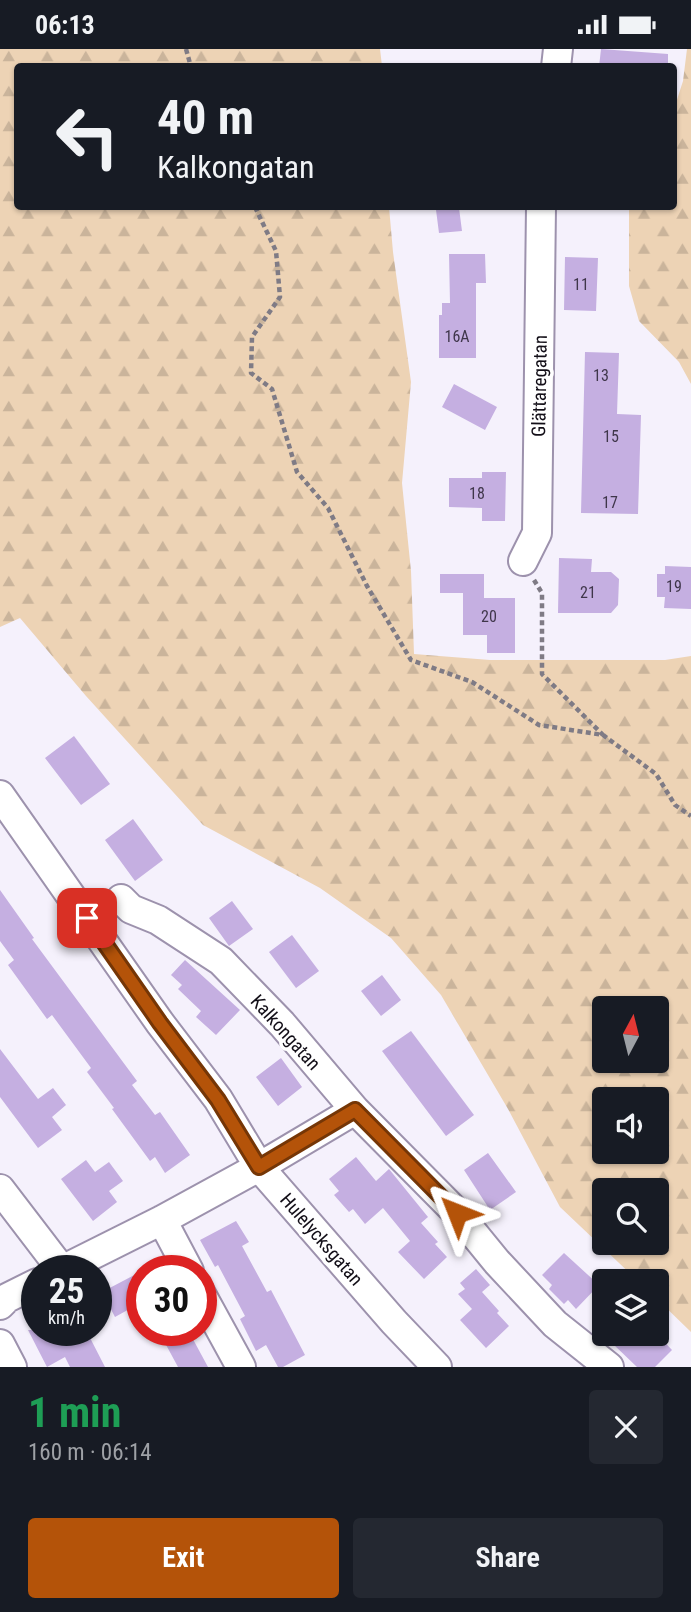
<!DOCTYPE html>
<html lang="en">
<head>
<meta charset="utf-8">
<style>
	:root { --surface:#171b24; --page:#242831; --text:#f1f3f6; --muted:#9ea1a6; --accent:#b45309 }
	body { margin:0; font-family:"Roboto Condensed",sans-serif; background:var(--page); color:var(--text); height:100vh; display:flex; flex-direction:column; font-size:26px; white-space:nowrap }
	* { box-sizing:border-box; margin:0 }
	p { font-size:23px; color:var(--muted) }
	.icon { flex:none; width:38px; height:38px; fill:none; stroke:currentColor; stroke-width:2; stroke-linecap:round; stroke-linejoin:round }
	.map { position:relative; height:1318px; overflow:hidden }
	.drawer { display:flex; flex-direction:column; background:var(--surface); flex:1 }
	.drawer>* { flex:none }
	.top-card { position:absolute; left:14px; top:14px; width:663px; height:147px; border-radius:7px; box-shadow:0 2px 5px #0004; background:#171b24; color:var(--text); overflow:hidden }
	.needle { width:46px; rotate:7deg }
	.buttons { position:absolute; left:592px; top:947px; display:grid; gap:14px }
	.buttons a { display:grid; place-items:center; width:77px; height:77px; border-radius:7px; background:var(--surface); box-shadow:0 2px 5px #0004; font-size:35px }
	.speed { position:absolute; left:21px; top:1206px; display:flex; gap:14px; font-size:35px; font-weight:700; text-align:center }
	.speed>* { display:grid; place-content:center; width:91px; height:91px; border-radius:50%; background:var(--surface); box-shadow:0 2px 5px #0004; line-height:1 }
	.speed small { font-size:18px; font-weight:400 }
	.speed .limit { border:10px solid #d22; background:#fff; color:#111 }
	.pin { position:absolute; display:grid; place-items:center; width:60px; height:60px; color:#fff; margin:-30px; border-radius:14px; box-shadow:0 4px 10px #0006 }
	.me { position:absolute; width:77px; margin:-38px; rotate:315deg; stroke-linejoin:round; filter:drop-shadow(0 0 5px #0008) }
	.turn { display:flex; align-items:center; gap:24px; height:147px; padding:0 28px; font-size:32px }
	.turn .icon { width:91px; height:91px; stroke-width:2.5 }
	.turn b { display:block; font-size:49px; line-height:60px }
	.round { display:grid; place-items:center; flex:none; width:74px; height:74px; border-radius:7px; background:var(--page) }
	.headline { display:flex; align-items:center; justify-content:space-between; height:119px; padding:0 28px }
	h1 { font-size:42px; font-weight:700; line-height:52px; color:#1e9e55 }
	.primary-button { display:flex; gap:14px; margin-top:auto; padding:14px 28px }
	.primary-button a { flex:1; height:80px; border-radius:7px; background:var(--accent); color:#fff; font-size:28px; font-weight:700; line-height:80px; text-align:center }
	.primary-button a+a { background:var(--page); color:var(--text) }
	.status { display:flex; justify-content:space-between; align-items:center; height:49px; padding:0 35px; background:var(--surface); direction:ltr }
	.status svg { height:19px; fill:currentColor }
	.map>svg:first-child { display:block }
	.forest { fill:url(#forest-firs); fill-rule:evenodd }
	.building { fill:#c5afe1 }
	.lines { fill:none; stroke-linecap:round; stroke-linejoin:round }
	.minor-casing { stroke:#9d92ad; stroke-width:32 }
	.path { stroke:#7f7b85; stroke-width:4.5; stroke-dasharray:5 3.5; stroke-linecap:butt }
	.minor { stroke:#fff; stroke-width:28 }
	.route-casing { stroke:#753606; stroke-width:18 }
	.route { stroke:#b45309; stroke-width:12 }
	.labels { text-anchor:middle; stroke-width:7; stroke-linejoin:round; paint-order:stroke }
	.number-label { font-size:16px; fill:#3f364a }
	.street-label { font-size:19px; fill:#120e17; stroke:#fff }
</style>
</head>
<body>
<div class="status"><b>06:13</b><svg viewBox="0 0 49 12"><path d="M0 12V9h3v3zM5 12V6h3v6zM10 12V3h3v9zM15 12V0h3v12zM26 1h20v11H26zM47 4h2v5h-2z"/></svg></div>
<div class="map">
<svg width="691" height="1318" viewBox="0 0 691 1318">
	<defs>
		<pattern id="forest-firs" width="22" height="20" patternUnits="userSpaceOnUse" patternTransform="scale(1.75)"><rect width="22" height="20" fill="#edd3b5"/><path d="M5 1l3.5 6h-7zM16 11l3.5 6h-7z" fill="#cab49b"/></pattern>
	</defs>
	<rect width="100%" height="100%" fill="#f5f1fc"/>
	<!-- forest -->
	<path class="forest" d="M0,0h380l2,17 -364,1v140h371l4,45 18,130 -9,101 9,88 3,83 76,6h175l26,-4v676l-35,-34v-17h-18l-78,-74 -52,-98 -67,-114 -50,-57 -71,-50 -117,-63 -117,-129 -66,-78 -20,9zM604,959h52v53h-52zM604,1050h52v52h-52zM604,1141h52v53h-52z
		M687,0h4v335l-12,-22 -40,-41 -10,-35v-79h45v-98l9,-28z"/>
	<!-- building -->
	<path class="building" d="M601,0l67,5v13h-69z
		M459,159l3,23 -23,2 -3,-23z
		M449,205h36l1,29h-10v75h-37v-43h3v-12h8z
		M565,208l33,1 -2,53 -32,-1z
		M585,303l34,1 -2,61 24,1 -3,99 -57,-1z
		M454,335l43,23 -12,23 -43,-23z
		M482,423h24l-1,49h-23v-13l-33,-1v-29h33z
		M559,509l33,1 -1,13h20l8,7 -1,26 -7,8h-53z
		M665,517l26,1v42l-27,-1 1,-11h-8v-23h8z
		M440,525h44v24h31v55h-28v-18h-24v-42h-23z
		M74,687l36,48 -29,21 -36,-47z
		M133,770l30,41 -28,21 -30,-41z
		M0,841l34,48 -2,1 105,142 -5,4 23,30 5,-3 30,43 -25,18 -10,-16 -5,4 -38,-52 2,-1 -27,-36 4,-4 -39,-53 -5,4 -39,-54 6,-5 -14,-19z
		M232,852l21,28 -24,17 -20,-28z
		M292,886l27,36 -23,17 -27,-36z
		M185,911l55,50 -24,25 -20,-18 5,-6 -23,-22 4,-4 -11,-10z
		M382,926l19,25 -20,16 -20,-25z
		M411,982l63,84 -28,21 -64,-85z
		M0,1000l38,50 15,-11 13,17 -14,12 10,13 -24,18 -38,-51z
		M281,1009l21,29 -24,19 -22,-29z
		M488,1104l28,39 -26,18 -26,-40z
		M356,1108l20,24 13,-12 39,48 -7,6 17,19 -3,2 12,13 -23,22 -26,-27 12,-11 -27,-33 -18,16 -12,-15 -4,3 -15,-17 5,-4 -10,-12z
		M86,1111l9,12 14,-10 14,19 -14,10 8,11 -24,19 -32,-42z
		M236,1172l13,21 -7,4 25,46 4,-2 34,65 -22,12h-5l-12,-22 -10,6 -16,-32 5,-3 -27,-51 -3,2 -15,-27z
		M564,1204l35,32 -23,24 -8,-9 -4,4 -15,-15 3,-4 -10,-10z
		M476,1220l14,16 -8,7 17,19 -2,2 12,13 -23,22 -26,-28 12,-11 -14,-15 7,-5 -5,-6z
		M142,1222v31l-27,15 -13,-25z
		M28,1281h58l19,37h-35l-5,-10 -18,10z
		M158,1281h30l20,37h-30z
		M625,1284h31l16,17 -17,17h-18l-23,-22z"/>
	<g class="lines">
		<!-- minor casing -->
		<g class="minor-casing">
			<path id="minor" d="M556,18l2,-18
				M523,512l14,-28 4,-326
				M0,746l160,228 58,76 41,68 135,155 43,45
				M355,1061l102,103 40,49 58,62 54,43
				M0,1140l62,81
				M162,1171l27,51
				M60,1222l102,-51 97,-53 96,-57 -73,-86 -61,-63 -63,-41 -27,-11 -10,-10
				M201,1245l40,73
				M0,1256l7,-7 30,-15
				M0,1295l12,23"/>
		</g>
		<!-- path -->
		<path class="path" d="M186,0l5,18
			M255,158l21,44 4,46 -28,40 -1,36 21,16 25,83 31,36 39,78 44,74 61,22 67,43 64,10 53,39 19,31 16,11
			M534,531l8,13v81l61,61"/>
		<!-- minor -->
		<use href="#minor" class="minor"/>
	</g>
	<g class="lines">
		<!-- route casing -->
		<g class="route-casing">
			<path id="route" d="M87,869l73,105 58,77 41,67 96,-57 102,103"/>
		</g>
		<!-- route -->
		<use href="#route" class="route"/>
	</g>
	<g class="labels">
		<!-- number labels -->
		<g class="number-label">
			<text x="581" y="241">11</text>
			<text x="457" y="293">16A</text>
			<text x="601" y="332">13</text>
			<text x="611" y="393">15</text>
			<text x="477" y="450">18</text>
			<text x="610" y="459">17</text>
			<text x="674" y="543">19</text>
			<text x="588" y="549">21</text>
			<text x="489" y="573">20</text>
		</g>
		<!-- street labels -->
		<g class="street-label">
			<text transform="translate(539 337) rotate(-89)" y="7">Glättaregatan</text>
			<text transform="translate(286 983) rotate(48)" y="7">Kalkongatan</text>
			<text transform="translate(322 1190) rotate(49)" y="7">Hulelycksgatan</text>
		</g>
	</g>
</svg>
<div class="buttons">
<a><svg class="needle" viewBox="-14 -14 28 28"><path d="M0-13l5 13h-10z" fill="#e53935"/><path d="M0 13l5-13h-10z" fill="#9ea1a6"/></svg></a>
<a><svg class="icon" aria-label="sound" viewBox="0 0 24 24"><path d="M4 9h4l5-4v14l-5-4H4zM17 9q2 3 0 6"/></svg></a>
<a><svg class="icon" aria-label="search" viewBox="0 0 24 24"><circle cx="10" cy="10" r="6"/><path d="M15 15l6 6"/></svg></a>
<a><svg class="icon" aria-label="layers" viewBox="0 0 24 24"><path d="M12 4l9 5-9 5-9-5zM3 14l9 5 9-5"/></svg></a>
</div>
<div class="speed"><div>25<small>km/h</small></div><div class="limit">30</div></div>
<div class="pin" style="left:87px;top:869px;background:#d93025"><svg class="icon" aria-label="arrive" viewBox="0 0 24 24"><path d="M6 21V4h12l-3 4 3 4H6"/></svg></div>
<svg class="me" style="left:457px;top:1164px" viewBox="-20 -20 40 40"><path d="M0-17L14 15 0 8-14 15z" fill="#b45309" stroke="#fff" stroke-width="4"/></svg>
<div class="top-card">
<div class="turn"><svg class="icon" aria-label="left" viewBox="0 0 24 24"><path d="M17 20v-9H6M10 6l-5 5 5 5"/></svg><div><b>40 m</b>Kalkongatan</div></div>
</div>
</div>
<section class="drawer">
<div class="headline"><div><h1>1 min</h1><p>160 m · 06:14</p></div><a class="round"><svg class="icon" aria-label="close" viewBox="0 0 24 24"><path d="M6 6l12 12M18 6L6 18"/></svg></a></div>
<div class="primary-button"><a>Exit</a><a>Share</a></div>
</section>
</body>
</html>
